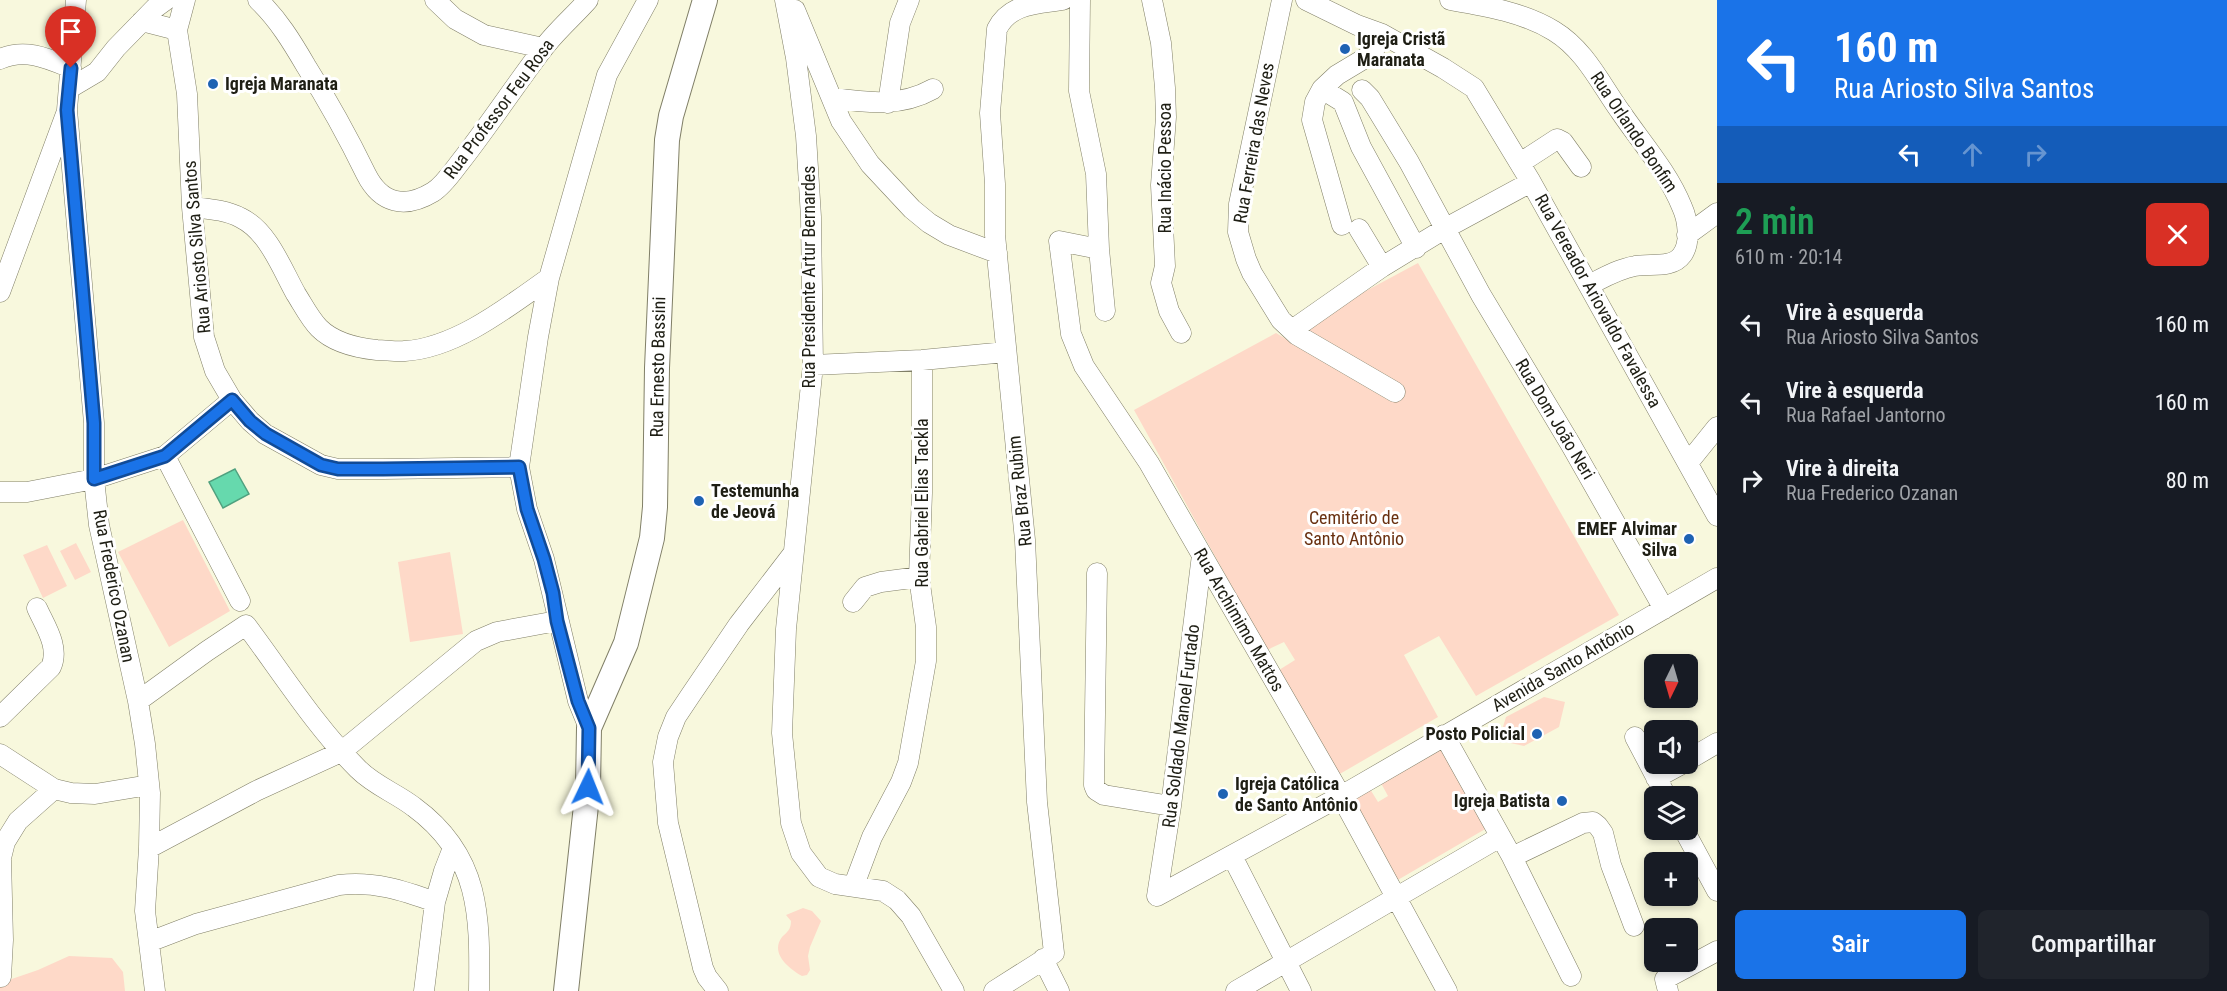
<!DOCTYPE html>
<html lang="pt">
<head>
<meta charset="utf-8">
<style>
	:root { --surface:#171b24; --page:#20242c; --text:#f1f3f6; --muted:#9ea1a6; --accent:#1a73e8 }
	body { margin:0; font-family:"Roboto Condensed",sans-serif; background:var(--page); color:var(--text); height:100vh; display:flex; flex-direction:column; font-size:22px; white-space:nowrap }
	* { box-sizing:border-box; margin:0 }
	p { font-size:20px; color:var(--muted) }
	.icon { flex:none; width:33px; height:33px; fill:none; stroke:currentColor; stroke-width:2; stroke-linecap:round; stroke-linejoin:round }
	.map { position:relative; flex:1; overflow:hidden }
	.drawer { display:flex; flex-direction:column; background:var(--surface); width:510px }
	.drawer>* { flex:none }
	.hud { background:#1a73e8; color:#fff; overflow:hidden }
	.needle { width:39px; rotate:185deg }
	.fabs { position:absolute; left:1644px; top:654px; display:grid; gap:12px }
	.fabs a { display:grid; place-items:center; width:54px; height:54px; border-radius:9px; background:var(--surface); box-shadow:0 3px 9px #0003; font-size:30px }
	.pin { position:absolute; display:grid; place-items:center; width:51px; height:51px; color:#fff; margin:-62px -26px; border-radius:50% 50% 50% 0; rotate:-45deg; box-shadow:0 0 6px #0007 }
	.pin .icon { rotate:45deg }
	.me { position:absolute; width:66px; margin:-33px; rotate:2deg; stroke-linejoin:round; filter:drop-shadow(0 0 4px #0008) }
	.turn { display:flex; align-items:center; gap:21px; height:126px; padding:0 18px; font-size:27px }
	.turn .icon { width:78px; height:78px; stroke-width:2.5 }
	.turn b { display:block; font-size:42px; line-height:51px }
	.lanes { display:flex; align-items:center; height:57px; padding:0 18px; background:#0003; justify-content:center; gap:30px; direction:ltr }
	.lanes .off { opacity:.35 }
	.round { display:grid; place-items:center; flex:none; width:63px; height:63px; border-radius:9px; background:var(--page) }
	.headline { display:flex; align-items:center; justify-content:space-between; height:102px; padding:0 18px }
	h1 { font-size:36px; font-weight:600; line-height:45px; color:#1e9e55 }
	.action { display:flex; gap:12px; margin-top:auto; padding:12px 18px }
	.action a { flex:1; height:69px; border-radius:9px; background:var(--accent); color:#fff; font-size:24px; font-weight:600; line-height:69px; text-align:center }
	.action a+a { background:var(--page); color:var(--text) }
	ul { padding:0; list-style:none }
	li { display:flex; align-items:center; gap:18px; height:78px; padding:0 18px }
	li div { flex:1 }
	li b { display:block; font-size:22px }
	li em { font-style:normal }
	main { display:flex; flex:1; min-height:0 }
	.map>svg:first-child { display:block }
	.green { fill:#fed9c8 }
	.water { fill:#66d9ad; stroke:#50a17f; stroke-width:1.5 }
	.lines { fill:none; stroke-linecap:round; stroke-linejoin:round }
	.minor-casing { stroke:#807f67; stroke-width:21 }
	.major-casing { stroke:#807f67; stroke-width:26 }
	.minor { stroke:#fff; stroke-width:20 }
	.major { stroke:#fff; stroke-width:24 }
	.route-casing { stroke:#114b97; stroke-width:15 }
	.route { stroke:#1a73e8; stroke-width:10 }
	.poi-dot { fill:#1e62b3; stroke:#fff; stroke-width:2 }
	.labels { text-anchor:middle; stroke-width:6; stroke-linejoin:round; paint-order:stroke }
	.poi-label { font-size:18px; font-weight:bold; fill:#1e1e14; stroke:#fff; text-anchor:start }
	.street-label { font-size:18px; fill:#1e1e14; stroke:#fff }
	.park-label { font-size:18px; fill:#693010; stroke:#fff }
</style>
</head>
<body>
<main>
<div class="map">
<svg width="1717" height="991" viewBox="0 0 1717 991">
	<rect width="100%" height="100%" fill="#f8f8dd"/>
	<!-- green -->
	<path class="green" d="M1418,263l201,352 -143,81 -37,-60 -35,19 34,62 -100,58 -59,-105 16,-10 -11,-18 -17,8 -133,-240 142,-77 114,68 9,-11 -102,-62z
		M183,520l47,91 -61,36 -51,-95z
		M76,543l15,29 -16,8 -15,-29z
		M47,545l20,41 -24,12 -20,-43z
		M450,552l13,82 -53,8 -12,-80z
		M1544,697l21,5 -6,25 -35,19 -18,-4 -5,-9 5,-16z
		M1438,741l49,87 -91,53 -48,-90 17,-10 13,21 10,-6 -12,-22z
		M803,908l9,3 9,10 -11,26 -2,9 2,14 -3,5 -5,1c-11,-6 -33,-22 -20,-39 5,-5 9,-7 9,-16l-5,-6z
		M69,956l43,2 11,14 2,19h-125v-8l38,-13z"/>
	<!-- water -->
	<path class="water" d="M235,469l14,25 -26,14 -14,-26z"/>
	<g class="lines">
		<!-- minor casing -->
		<g class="minor-casing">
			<path id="minor" d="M76,0l-9,110 27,313v56l5,46 39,176 7,43 5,49 -1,55 -4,63 10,80
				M258,0c20,19 34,42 48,66 22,35 42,71 60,108 15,30 39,35 67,18 11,-7 20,-21 28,-31 28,-36 53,-74 81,-111 13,-18 31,-33 46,-50
				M435,0l20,19 29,16 59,13
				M785,0l11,58 10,78 5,81 2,148 -27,264 -4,104 9,90 10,30 18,24 16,7 48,7 14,9 14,16 43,75
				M1080,0l-1,91 17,83 3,75 6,62
				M1152,0l9,43 4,45 1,29 -5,68 4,81 -4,17 8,28 12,22
				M1282,0l-43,204 -1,28 8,27 6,14 29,47 16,15 98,57
				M1306,0l51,25 25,9 61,34 31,20 57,94 186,334
				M1450,0c35,6 73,12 104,31 31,19 46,52 66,80 21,31 48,61 62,96 6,13 9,36 0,48 -10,14 -32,8 -47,11 -17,3 -32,12 -46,19
				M795,10l46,111 29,43 42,45 17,14 20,12 48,18
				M142,21l35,9 10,64 5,113 12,130 11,34 17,29 18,21 15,13 56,31 17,4h45l136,-2
				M177,30l8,-30
				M0,59c25,-11 47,-1 71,9
				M70,88l27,-16 19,-24 39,-40 11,-8
				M1322,89l21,13 18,45 55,101
				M1362,90l8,8 39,64 72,133 90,150 93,164
				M833,98c35,5 68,9 100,-9
				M888,103l12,-80 9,-23
				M1520,163l37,-24 6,3 18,25
				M192,207c17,2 34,3 49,11 27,13 41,51 55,76 7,11 14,25 23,34 15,15 38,20 58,22 9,0 19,2 28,1 51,-3 103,-44 144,-73
				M1342,225l-30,-105 3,-18 7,-13 15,-14 35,-21 10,-20
				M1359,229l23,38
				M1687,235l30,-22
				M1099,249l-40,-8 12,93 13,32 65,97 31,54 161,279 106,195
				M0,292l66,-178
				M1292,330l90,-63 64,-39 85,-46
				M813,365l109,-5 84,-8
				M165,456l75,145
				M1688,463l29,-36
				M0,492h27l67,-13 71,-23 67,-56
				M1097,573l-3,212 2,5 8,5 67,11
				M853,602l12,-15 16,-5 38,-5
				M138,701l69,-50 39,-26c36,48 69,101 112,144 17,17 38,24 56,38 67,49 66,110 65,184
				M0,717l51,-50c9,-20 -6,-41 -14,-59
				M589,728l-11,-27 -34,-142 -17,-50 -8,-42 19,-130 11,-59 58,-203 41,-75
				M1444,735l68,122 59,119
				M1635,737l31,59
				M0,754l54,35 17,4 24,1 54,-9
				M1688,760l29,-17
				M1656,778l26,-14
				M1684,830l33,61
				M149,848l107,-57 85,-39 135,-111 21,-9 60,-11
				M1232,856l69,135
				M1512,857l71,-34 10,-1 5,4 5,7 8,32 23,61
				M854,885l18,-48 29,-55 7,-19 18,-102v-34l-7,-50 3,-84v-133
				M1157,896l184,-100 376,-218
				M1157,896l14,-90 31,-251
				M149,942l47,-18 143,-39c35,-4 63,5 96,17
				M1043,959l16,32
				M1,977l2,-37 -2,-82 4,-16 13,-21 36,-32
				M424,991l11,-89 9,-31 9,-23
				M718,991l-11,-14 -4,-9 -35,-145 -5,-61 5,-25 8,-20 14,-21 49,-72 53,-69
				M994,991l60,-38 -17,-151 -12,-262 -30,-305v-51l-5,-71 7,-84c13,-26 41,-25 66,-29
				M1236,991l264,-154
				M1668,991l-3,-12 52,-28"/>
		</g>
		<!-- major casing -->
		<g class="major-casing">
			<path id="major" d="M566,991l22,-204 1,-59 37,-85 26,-105 3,-31 2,-139 10,-228 4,-24 34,-116"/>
		</g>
		<!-- minor -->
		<use href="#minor" class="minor"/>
		<!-- major -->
		<use href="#major" class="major"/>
	</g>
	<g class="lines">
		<!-- route casing -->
		<g class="route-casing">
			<path id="route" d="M71,68l-4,42 27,313v56l71,-23 67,-56 18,21 16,13 55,31 17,4h45l136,-2 8,42 17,50 9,34 4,28 21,80 11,27 -1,59"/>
		</g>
		<!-- route -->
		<use href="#route" class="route"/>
	</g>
	<!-- markers -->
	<g class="poi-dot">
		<circle cx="1345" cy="49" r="6"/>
		<circle cx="213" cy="84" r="6"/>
		<circle cx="699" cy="501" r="6"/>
		<circle cx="1689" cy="539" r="6"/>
		<circle cx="1537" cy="734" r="6"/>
		<circle cx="1223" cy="794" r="6"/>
		<circle cx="1562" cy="801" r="6"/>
	</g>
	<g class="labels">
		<!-- poi labels -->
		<g class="poi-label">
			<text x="1357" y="45">Igreja Cristã<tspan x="1357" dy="21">Maranata</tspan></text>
			<text x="225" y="90">Igreja Maranata</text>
			<text x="711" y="497">Testemunha<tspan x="711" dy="21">de Jeová</tspan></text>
			<text x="1677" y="535" text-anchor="end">EMEF Alvimar<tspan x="1677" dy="21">Silva</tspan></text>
			<text x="1525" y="740" text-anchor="end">Posto Policial</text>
			<text x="1235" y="790">Igreja Católica<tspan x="1235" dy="21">de Santo Antônio</tspan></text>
			<text x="1550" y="807" text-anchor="end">Igreja Batista</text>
		</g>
		<!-- street labels -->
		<g class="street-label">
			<text transform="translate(499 109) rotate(-53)" y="6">Rua Professor Feu Rosa</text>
			<text transform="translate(1634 132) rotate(56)" y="6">Rua Orlando Bonfim</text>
			<text transform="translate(1254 143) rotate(-80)" y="6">Rua Ferreira das Neves</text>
			<text transform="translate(1165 168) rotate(-90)" y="6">Rua Inácio Pessoa</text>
			<text transform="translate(197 247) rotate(-95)" y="6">Rua Ariosto Silva Santos</text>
			<text transform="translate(809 277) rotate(-90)" y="6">Rua Presidente Artur Bernardes</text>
			<text transform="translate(1598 301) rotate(61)" y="6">Rua Vereador Ariovaldo Favalessa</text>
			<text transform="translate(658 367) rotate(-89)" y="6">Rua Ernesto Bassini</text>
			<text transform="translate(1555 419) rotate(59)" y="6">Rua Dom João Neri</text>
			<text transform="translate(1020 491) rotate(-96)" y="6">Rua Braz Rubim</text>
			<text transform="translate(922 503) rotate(-90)" y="6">Rua Gabriel Elias Tackla</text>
			<text transform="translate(114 586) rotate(79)" y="6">Rua Frederico Ozanan</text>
			<text transform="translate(1239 620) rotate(60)" y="6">Rua Archimimo Mattos</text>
			<text transform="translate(1563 667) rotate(-30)" y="6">Avenida Santo Antônio</text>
			<text transform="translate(1181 726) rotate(-83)" y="6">Rua Soldado Manoel Furtado</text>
		</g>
		<!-- park labels -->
		<g class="park-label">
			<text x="1354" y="524">Cemitério de<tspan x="1354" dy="21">Santo Antônio</tspan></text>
		</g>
	</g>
</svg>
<div class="fabs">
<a><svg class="needle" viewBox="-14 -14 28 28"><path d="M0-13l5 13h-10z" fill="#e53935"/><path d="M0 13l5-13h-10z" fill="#9ea1a6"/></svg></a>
<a><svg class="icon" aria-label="sound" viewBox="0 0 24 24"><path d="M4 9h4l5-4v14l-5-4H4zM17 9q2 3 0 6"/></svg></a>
<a><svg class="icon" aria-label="layers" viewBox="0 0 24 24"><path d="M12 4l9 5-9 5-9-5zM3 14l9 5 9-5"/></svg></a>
<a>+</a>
<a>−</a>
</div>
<div class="pin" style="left:71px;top:68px;background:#d93025"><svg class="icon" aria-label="arrive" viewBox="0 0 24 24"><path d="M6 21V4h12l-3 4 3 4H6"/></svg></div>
<svg class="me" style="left:588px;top:787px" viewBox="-20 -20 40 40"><path d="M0-17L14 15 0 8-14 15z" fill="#1a73e8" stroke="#fff" stroke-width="4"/></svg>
</div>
<section class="drawer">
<div class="hud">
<div class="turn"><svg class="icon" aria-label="left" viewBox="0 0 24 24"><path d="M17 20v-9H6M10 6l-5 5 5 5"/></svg><div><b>160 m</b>Rua Ariosto Silva Santos</div></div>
<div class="lanes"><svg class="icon" aria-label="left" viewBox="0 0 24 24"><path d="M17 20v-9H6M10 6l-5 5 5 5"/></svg><svg class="icon off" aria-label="ahead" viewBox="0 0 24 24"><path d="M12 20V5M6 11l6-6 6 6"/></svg><svg class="icon off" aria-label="right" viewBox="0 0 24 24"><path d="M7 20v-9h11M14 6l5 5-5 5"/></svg></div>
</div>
<div class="headline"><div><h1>2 min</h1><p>610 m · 20:14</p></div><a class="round" style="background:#d93025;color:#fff"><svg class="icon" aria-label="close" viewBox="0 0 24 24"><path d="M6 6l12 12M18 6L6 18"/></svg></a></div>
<ul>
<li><svg class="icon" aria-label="left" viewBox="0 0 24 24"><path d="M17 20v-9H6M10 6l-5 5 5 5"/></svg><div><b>Vire à esquerda</b><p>Rua Ariosto Silva Santos</p></div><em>160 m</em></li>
<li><svg class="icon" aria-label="left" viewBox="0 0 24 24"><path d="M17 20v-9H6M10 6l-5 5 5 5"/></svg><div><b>Vire à esquerda</b><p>Rua Rafael Jantorno</p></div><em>160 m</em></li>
<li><svg class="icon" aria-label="right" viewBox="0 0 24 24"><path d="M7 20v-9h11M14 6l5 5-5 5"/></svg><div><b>Vire à direita</b><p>Rua Frederico Ozanan</p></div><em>80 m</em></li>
</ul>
<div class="action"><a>Sair</a><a>Compartilhar</a></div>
</section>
</main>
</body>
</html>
